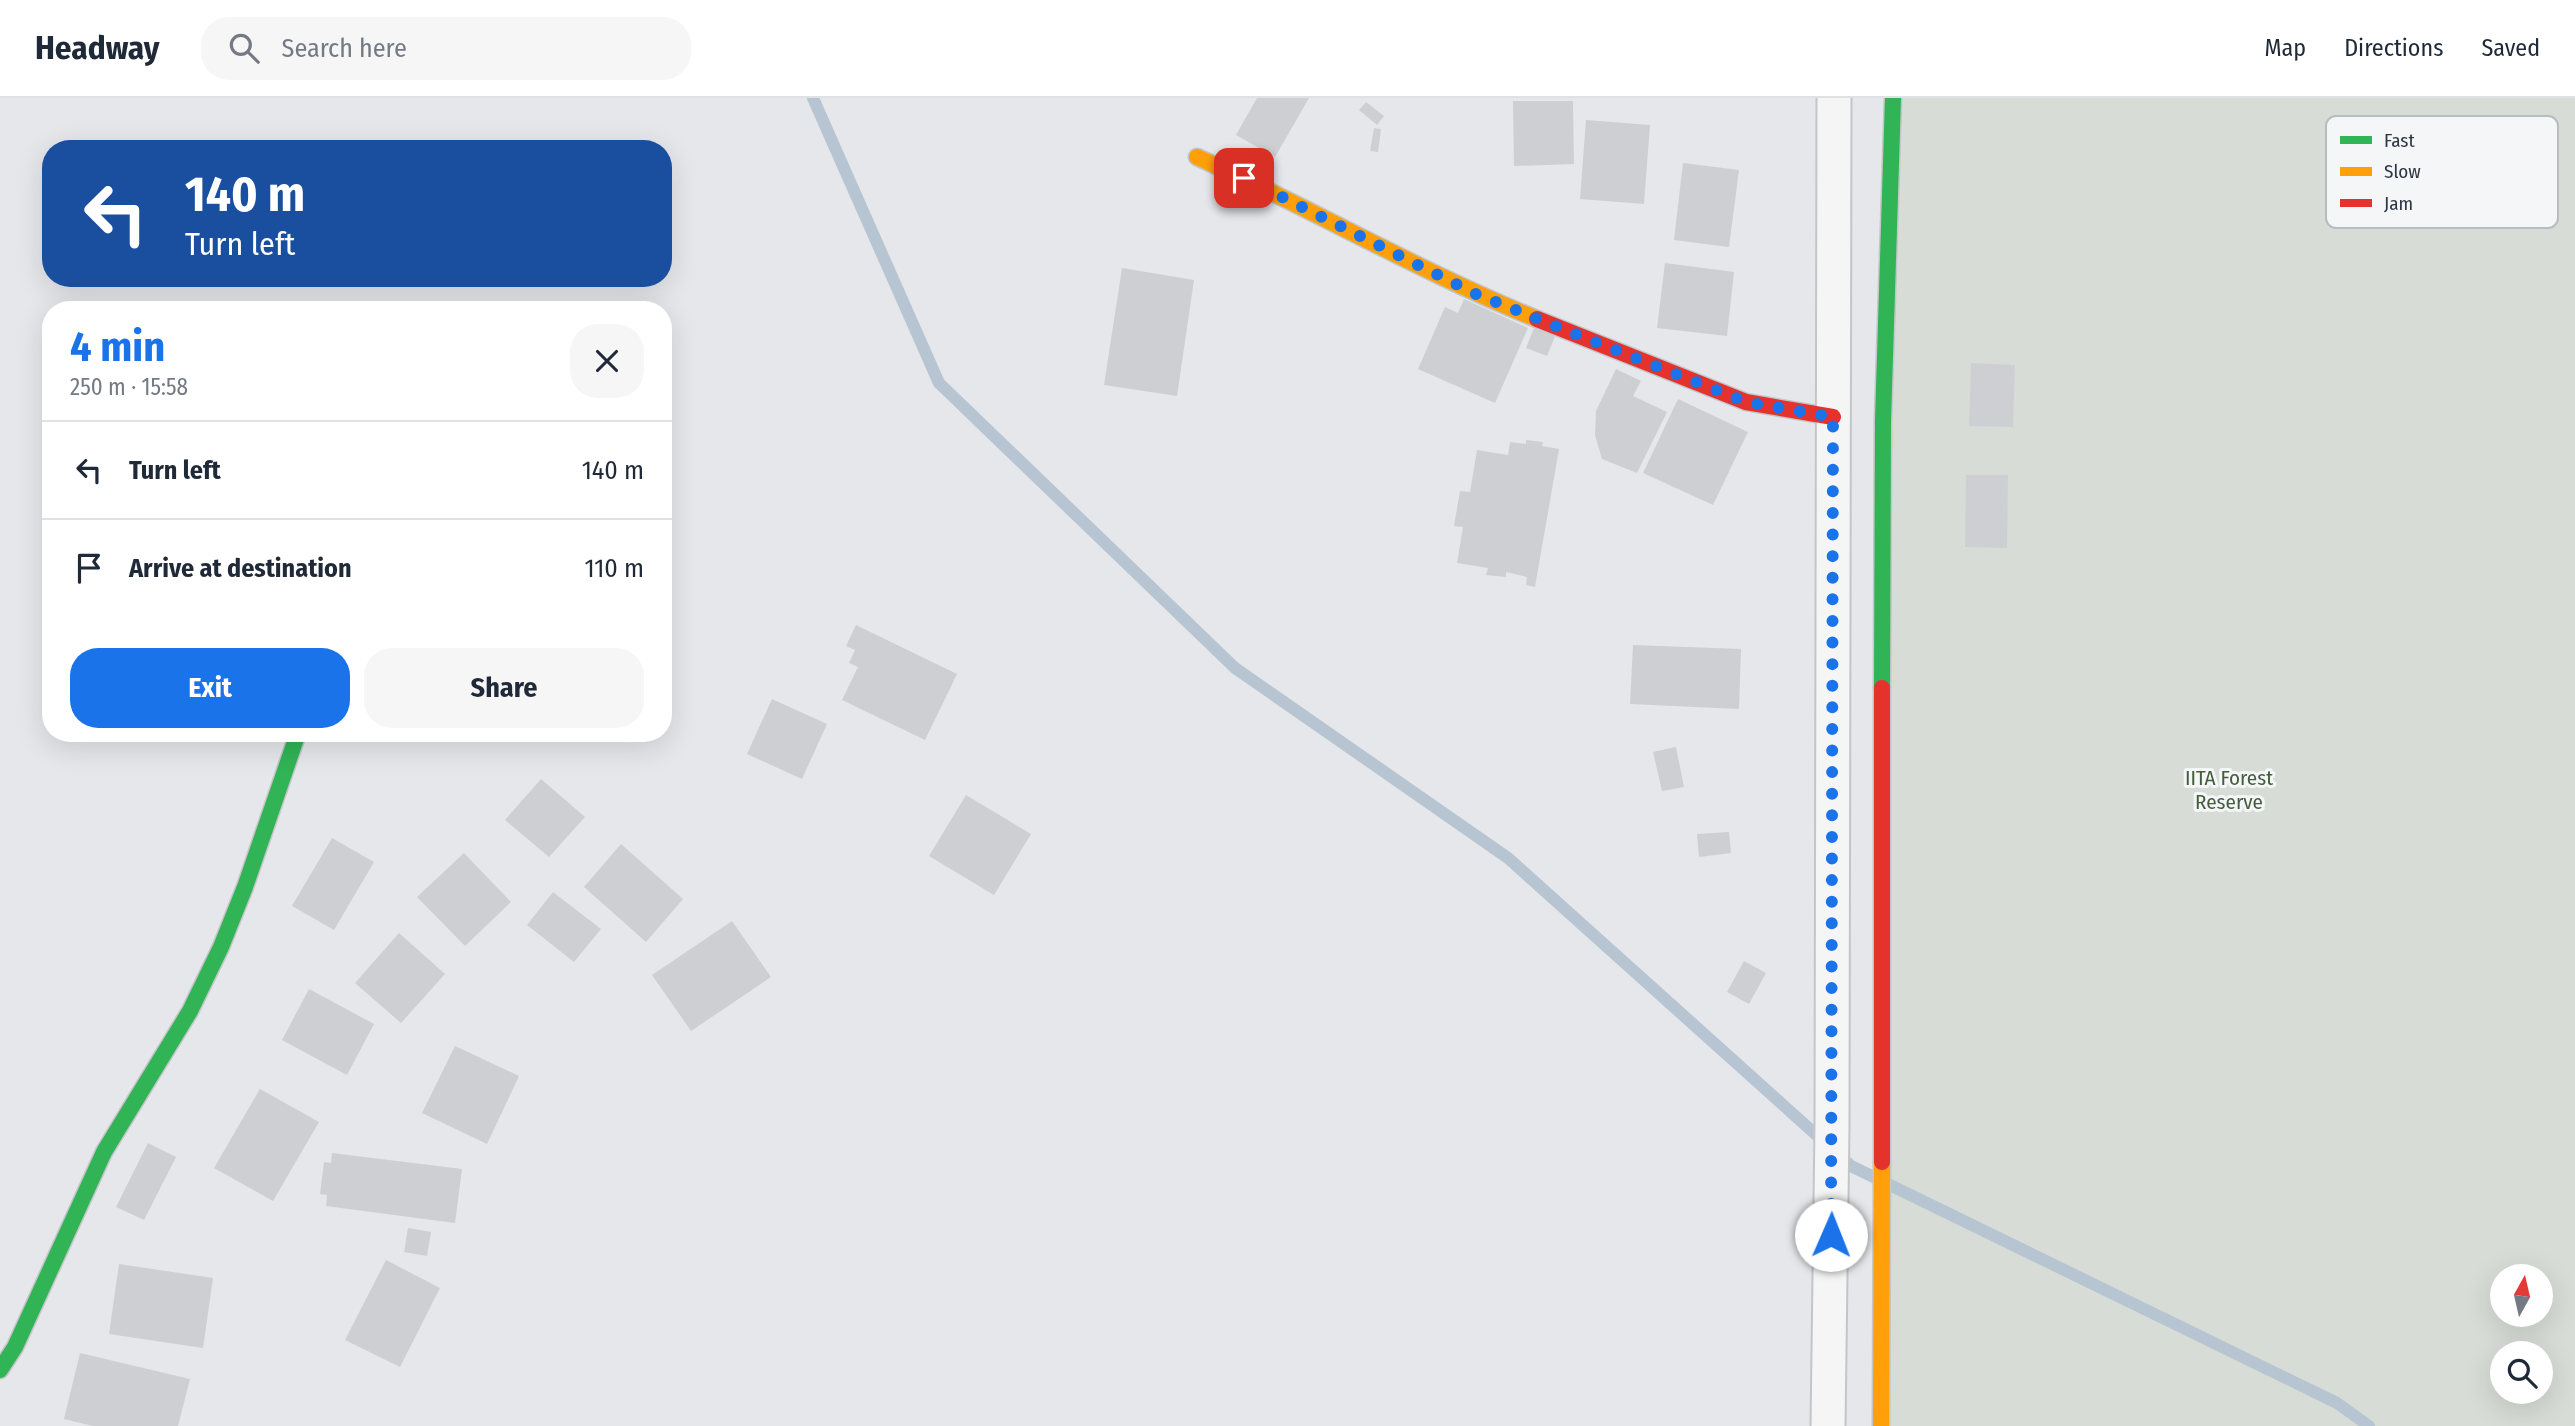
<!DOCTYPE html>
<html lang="en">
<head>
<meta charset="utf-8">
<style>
	:root { --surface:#fff; --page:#f6f6f7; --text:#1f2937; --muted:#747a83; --line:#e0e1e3; --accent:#1a73e8 }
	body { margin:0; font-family:"Fira Sans Condensed",sans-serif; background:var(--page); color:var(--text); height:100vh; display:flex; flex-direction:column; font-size:26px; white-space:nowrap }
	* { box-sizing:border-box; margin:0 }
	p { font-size:23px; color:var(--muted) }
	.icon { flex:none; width:38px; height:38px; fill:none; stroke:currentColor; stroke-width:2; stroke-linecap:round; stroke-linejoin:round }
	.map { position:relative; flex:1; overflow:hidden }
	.panel { position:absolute; left:42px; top:203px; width:630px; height:441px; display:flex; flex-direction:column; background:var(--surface); border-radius:28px; box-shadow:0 7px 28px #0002 }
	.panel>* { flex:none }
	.hud { position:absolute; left:42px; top:42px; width:630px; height:147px; border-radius:28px; box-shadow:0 7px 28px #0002; background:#1a4fa0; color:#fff; overflow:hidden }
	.needle { width:46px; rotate:8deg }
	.controls { position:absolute; left:2490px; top:1166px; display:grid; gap:14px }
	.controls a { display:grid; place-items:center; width:63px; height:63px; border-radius:50%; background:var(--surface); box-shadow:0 7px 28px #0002; font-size:35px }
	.pin { position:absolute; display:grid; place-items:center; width:60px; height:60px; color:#fff; margin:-30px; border-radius:14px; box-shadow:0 4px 10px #0006 }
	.me { position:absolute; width:77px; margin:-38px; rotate:1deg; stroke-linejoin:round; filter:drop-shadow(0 0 5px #0008) }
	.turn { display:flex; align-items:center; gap:24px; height:147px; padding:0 28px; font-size:32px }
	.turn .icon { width:91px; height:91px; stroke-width:2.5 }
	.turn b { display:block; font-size:49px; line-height:60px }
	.round { display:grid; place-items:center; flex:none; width:74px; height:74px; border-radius:28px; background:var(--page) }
	.summary { display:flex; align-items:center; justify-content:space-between; height:119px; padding:0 28px }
	h1 { font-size:42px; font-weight:700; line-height:52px; color:var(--accent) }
	.action { display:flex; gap:14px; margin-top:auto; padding:14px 28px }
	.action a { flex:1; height:80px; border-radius:28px; background:var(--accent); color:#fff; font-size:28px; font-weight:700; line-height:80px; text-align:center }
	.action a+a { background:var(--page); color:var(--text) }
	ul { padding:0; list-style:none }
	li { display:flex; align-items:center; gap:21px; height:98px; padding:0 28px; border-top:2px solid var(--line) }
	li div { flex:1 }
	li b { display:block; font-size:26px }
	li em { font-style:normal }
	header { display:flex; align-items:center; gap:42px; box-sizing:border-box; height:98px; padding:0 35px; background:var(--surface); border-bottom:2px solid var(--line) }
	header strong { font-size:33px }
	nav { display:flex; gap:38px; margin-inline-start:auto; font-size:24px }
	.search { width:490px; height:63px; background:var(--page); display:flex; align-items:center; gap:18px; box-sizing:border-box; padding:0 24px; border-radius:28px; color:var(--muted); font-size:26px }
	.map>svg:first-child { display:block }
	.green { fill:#d7ddd6; fill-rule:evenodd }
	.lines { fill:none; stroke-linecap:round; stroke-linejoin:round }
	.stream { stroke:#b7c5d2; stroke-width:12 }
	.building { fill:#cecfd2 }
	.street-casing { stroke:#c3c5c8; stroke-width:37 }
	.fast-casing { stroke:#c3c5c8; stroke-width:19 }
	.slow-casing { stroke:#c3c5c8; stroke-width:19 }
	.jam-casing { stroke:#c3c5c8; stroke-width:19 }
	.street { stroke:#f5f5f6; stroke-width:33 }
	.fast { stroke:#30b455; stroke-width:16 }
	.slow { stroke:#ff9f0a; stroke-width:16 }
	.jam { stroke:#e5322d; stroke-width:16 }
	.route { stroke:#1a73e8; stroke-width:12; stroke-dasharray:0 21.6 }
	.labels { text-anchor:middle; stroke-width:6; stroke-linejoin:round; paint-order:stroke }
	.park-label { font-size:21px; fill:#445d3c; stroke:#f4f6f8 }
	.key { fill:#f4f6f8; stroke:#b8bcc1; stroke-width:2 }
	.key-label { font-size:19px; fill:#2d3642 }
</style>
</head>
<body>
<header>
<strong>Headway</strong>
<div class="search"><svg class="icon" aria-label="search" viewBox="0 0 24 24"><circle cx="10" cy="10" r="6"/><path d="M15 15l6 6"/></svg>Search here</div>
<nav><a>Map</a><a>Directions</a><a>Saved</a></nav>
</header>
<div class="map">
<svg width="2575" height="1328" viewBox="0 0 2575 1328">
	<rect width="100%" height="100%" fill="#e5e7ea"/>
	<!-- green -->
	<path class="green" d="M1893,0h682v1328h-694zM2502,1178h39v38h-39zM2502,1255h39v38h-39z"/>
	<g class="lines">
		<!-- stream -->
		<path class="stream" d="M813,0l126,285 296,285 273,190 343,308 486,237 32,23"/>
	</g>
	<!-- building -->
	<path class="building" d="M1257,0h52l-34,59 -39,-22z
		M1513,3h60l1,63 -60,2z
		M1366,4l18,14 -7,9 -18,-15z
		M1586,22l64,5 -6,79 -64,-5z
		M1374,30l7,1 -3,23 -8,-1z
		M1683,65l56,7 -10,77 -55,-7z
		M1665,165l69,9 -7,64 -70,-8z
		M1122,170l72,12 -17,116 -73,-11z
		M1464,201l64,29 -33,75 -77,-34 27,-62 13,6z
		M1534,230l21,8 -8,20 -21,-8z
		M1971,265l44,2 -2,62 -44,-1z
		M1616,271l25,12 -8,15 34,16 -30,61 -35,-14 -7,-24 1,-24z
		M1678,301l70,33 -35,73 -70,-32z
		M1526,342l17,2 -1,4 17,3 -24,138 -9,-2 1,-8 -21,-5v5l-20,-2 2,-7 -31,-5 6,-36 -9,-1 6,-35 10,1 7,-42 31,5 2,-13 16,2z
		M1966,377h42l-1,73 -42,-1z
		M856,527l101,49 -32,66 -83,-40 16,-33 -9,-4 6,-13 -9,-4z
		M1633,547l108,4 -2,60 -109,-5z
		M772,601l55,25 -25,55 -55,-25z
		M1676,649l8,40 -22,4 -9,-39z
		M541,681l44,38 -36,40 -44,-37z
		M966,697l65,39 -37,61 -65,-39z
		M1729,734l2,21 -32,4 -2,-23z
		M332,740l42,24 -40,68 -42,-24z
		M621,746l62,55 -37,43 -62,-55z
		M464,755l47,49 -46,44 -48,-49z
		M553,794l48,37 -27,33 -47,-37z
		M732,823l39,56 -80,54 -39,-56z
		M399,835l46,41 -44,49 -46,-40z
		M1744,863l22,12 -17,31 -22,-12z
		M309,891l65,35 -27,51 -65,-35z
		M455,948l64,30 -32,68 -65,-31z
		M260,991l59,33 -46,79 -59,-33z
		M148,1045l28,14 -32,63 -28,-13z
		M332,1055l130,16 -7,54 -129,-17 1,-11 -7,-1 4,-32 7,1z
		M408,1130l23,4 -4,24 -23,-4z
		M386,1162l54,28 -40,79 -55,-27z
		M119,1166l94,14 -10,70 -94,-14z
		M80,1255l110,26 -12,47h-85l-29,-7z"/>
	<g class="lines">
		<!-- street casing -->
		<g class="street-casing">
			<path id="street" d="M1828,1328l4,-300 2,-1028"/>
		</g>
		<!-- fast casing -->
		<g class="fast-casing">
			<path id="fast" d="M1882,590l1,-267 10,-323
				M0,1272l15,-23 89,-195 86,-141 31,-64 24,-60 53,-154"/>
		</g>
		<!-- slow casing -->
		<g class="slow-casing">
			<path id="slow" d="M1197,59c115,52 224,115 340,162
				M1881,1328l1,-264"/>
		</g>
		<!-- jam casing -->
		<g class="jam-casing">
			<path id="jam" d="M1537,221l209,83 87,15
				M1882,1064v-474"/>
		</g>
		<!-- street -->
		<use href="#street" class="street"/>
		<!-- fast -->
		<use href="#fast" class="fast"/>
		<!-- slow -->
		<use href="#slow" class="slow"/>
		<!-- jam -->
		<use href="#jam" class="jam"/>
	</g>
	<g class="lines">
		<!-- route -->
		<path class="route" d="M1244,80l234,117 268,107 87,15 -2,818"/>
	</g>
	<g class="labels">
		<!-- park labels -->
		<g class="park-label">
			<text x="2229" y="687">IITA Forest<tspan x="2229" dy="24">Reserve</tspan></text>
		</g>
	</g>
	<!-- legend -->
	<rect x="2326" y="18" width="232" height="112" rx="10" class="key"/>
	<rect x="2340" y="38" width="32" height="8" fill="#30b455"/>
	<rect x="2340" y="69" width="32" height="9" fill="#ff9f0a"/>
	<rect x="2340" y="101" width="32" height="8" fill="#e5322d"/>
	<g class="key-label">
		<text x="2384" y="49">Fast</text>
		<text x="2384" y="80">Slow</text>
		<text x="2384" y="112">Jam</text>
	</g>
</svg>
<div class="controls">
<a><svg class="needle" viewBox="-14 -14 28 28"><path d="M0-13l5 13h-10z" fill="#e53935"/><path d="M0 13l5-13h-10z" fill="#747a83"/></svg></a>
<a><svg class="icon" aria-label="search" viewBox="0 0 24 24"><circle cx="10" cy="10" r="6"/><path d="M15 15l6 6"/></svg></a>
</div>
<div class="pin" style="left:1244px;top:80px;background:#d93025"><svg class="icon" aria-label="arrive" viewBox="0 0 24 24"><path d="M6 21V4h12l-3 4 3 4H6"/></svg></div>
<svg class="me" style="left:1831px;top:1137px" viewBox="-20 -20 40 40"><circle r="19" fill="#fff"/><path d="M0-13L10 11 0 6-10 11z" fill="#1a73e8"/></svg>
<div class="hud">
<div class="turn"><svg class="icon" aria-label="left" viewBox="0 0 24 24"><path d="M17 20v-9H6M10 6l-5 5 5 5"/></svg><div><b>140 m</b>Turn left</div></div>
</div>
<section class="panel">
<div class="summary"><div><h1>4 min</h1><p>250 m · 15:58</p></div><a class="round"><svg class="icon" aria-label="close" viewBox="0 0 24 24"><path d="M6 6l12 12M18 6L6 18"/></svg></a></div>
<ul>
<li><svg class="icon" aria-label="left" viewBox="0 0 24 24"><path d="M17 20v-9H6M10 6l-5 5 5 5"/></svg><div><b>Turn left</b></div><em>140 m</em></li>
<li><svg class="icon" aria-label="arrive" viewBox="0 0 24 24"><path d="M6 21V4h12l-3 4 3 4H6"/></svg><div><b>Arrive at destination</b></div><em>110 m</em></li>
</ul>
<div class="action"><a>Exit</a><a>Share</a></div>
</section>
</div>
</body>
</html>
